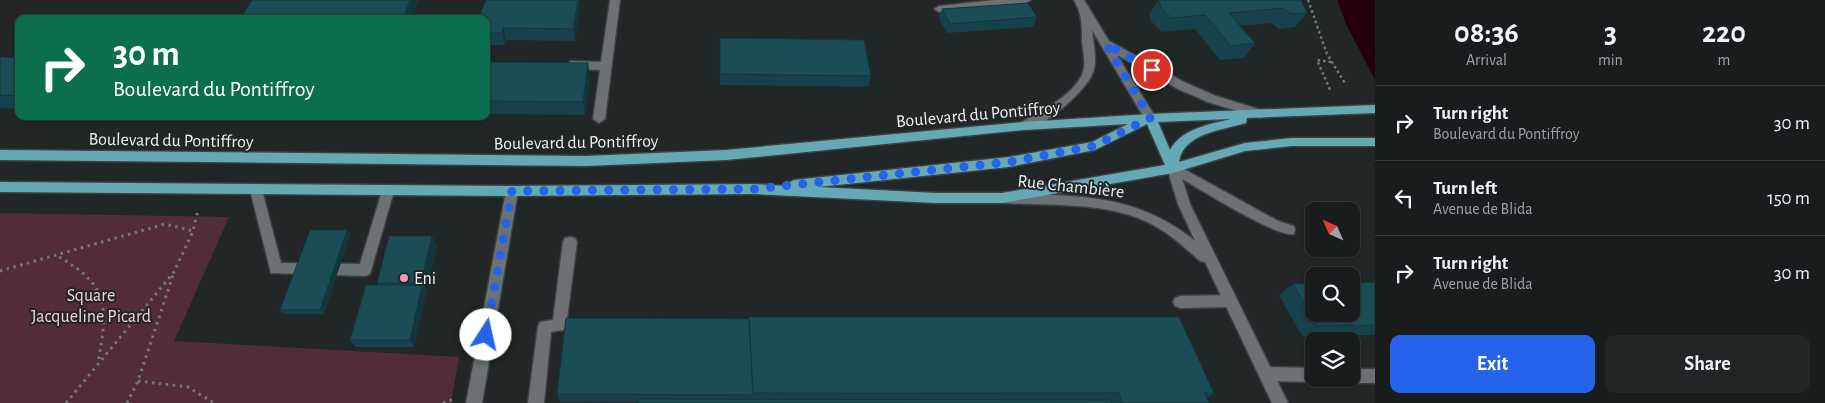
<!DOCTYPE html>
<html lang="en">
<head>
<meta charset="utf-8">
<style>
	:root { --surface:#191c1d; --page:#222526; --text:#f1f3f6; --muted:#9fa1a4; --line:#373a3b; --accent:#2563eb }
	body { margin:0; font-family:"Alegreya Sans",sans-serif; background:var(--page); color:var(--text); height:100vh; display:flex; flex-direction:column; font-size:19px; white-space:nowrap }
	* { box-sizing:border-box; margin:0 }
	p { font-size:16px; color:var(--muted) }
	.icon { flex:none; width:28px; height:28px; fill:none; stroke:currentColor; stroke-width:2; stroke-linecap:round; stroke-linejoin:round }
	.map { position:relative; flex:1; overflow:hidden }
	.drawer { display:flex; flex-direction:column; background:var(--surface); width:450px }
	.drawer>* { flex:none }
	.top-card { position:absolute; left:15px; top:15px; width:475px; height:105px; border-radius:10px; box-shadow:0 1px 4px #0004,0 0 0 1px var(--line); background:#0b6e4f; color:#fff; overflow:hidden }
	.needle { width:32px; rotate:315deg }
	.controls { position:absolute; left:1305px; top:202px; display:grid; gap:10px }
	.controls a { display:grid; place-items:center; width:55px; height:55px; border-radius:10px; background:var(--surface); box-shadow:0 1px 4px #0004,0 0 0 1px var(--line); font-size:25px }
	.pin { position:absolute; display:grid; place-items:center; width:42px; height:42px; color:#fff; margin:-21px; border:2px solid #fff; border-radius:50%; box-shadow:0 1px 5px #0007 }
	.me { position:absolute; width:55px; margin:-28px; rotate:10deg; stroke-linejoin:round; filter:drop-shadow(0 0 4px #0008) }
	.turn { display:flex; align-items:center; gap:18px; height:105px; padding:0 15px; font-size:22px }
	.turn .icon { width:65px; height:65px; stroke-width:2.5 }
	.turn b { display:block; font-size:35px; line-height:42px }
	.eta { display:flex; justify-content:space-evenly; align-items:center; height:85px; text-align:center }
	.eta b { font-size:30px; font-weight:600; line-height:35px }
	.button { display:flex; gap:10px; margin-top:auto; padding:10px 15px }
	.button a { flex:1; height:58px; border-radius:10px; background:var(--accent); color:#fff; font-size:20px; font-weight:600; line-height:58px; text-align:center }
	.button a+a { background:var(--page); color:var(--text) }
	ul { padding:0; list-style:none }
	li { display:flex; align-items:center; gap:15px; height:75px; padding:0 15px; border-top:1px solid var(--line) }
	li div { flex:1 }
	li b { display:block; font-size:19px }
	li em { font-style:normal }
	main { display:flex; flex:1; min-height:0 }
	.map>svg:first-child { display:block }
	.green { fill:#522c39 }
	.water { fill:#24000e }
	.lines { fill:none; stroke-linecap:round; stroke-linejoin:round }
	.lane-casing { stroke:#3d4142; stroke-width:3 }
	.street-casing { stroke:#3d4142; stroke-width:3 }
	.secondary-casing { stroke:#3d4142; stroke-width:3 }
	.primary-casing { stroke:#3d4142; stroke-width:3 }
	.path-far1 { stroke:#747879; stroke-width:2.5; stroke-dasharray:2.5 3; stroke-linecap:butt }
	.path { stroke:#747879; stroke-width:3; stroke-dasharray:2.5 4.5; stroke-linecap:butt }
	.lane { fill:#6c7173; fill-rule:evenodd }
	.street { fill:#6c7173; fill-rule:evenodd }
	.secondary { fill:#6c7173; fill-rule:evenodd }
	.primary { fill:#65a9b7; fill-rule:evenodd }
	.wall { fill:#17424b }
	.shaded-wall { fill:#13363d }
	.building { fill:#1b4d57; stroke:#13363d }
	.route { stroke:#2563eb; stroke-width:9; stroke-dasharray:0 16.2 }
	.poi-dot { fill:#f09ab7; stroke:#212627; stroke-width:2 }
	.labels { text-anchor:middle; stroke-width:4; stroke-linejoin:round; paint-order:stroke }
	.street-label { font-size:18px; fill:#eef1f2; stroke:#212627 }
	.poi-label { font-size:18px; fill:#eef1f2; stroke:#212627; text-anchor:start }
	.park-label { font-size:18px; fill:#f7ceda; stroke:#212627 }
</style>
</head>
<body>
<main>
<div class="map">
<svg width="1375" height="403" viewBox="0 0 1375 403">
	<rect width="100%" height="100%" fill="#212627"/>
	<!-- green -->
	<path class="green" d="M0,213l229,4 -55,124 285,16 -8,46h-451z"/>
	<!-- water -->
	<path class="water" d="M1337,0h38v80l-28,-54z"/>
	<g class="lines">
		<!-- lane casing -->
		<g class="lane-casing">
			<path id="lane" d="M610,0h10l-15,119 -6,4 -6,-4 7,-49 -29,-1 -5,-4 5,-4 30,1z
				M995,0h36l-5,3 -87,9 -5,-3 5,-3z
				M1173,163l105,58 16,5 1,4 -1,4c-16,5 -106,-52 -125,-63l-2,-3 2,-3z
				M256,185l4,2 2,3 19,73 79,1 22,-73 2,-3h8l2,3 -24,83 -5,2 -94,-3 -21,-83 2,-3z
				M1230,295l5,2 2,4 -2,4 -5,2 -50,1 -5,-2 -2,-4 2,-4 5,-2z
				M1266,367l48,1v11h6l-6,3 -48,-1 -5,-2 -2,-5 2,-5z
				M1351,369h24v14h-24l-5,-2 -1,-2h6z"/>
		</g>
		<!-- street casing -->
		<g class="street-casing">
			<path id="street" d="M1173,163l6,5 11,36 98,199h-16l-67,-141 -5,-1c-17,-15 -34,-31 -55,-40 -42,-19 -95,-15 -140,-18l-4,-1 -2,-4 2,-4 4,-1c73,4 129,-1 190,48l-17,-37 -11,-36z
				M512,186l4,2 2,3 -36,212h-16l40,-212 2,-3z
				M570,237l5,1 2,4 -11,84 -2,4 -13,2 -7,71h-16l10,-77 2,-4 13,-2 10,-78 2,-4z"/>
		</g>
		<!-- secondary casing -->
		<g class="secondary-casing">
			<path id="secondary" d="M1074,0h10l25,41 77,42 30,13 48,15 2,3 -2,3 -4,1 -52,-16 -30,-13 -61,-34 39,63 -2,3h-8l-54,-91c1,12 5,28 2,39 -3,19 -56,65 -74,60l-2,-3 2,-3c19,-11 60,-30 64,-55 1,-8 -1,-18 -2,-27 0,-16 0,-27 -8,-41z"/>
		</g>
		<!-- primary casing -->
		<g class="primary-casing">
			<path id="primary" d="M1375,105v8l-128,5 -1,5c-23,7 -63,10 -67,39l66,-19 47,-5h83v8h-83l-47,5 -72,22 -171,30h-66l-182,-9 -242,2 -512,-4v-10l512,4 242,-2 34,2 2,-4 4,-2 215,-23 83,-15 36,-18 -104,6 -298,30 -140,6 -586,-6v-10l586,6 140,-6 298,-28 126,-8zM1231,119c-21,5 -50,10 -61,31l-12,-28zM1147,124l18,41 -163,28h-66l-118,-6 191,-20 86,-17z"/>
		</g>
		<!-- path-far1 -->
		<path class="path-far1" d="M1308,0l19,54 19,31
			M1331,62l-14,-2 14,32"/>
		<!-- path -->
		<path class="path" d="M59,257c51,29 49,52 39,105
			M0,271l165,-47 28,7
			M138,381l50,6 26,16
			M66,403l108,-131 19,-41 5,-21
			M127,403l11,-22 35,-106
			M443,403l9,-3"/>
		<!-- lane -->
		<use href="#lane" class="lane"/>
		<!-- street -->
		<use href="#street" class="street"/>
		<!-- secondary -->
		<use href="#secondary" class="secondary"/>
		<!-- primary -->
		<use href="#primary" class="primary"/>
	</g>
	<!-- wall -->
	<path class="wall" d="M419,0l-7,19h-170l-1,-1z
		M1158,0h143l6,13 -12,14 -16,2 -8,-6 -31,3 15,17 -11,15 -24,2 -25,-31 -33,3 -12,-12 1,-2 -2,-3z
		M580,6l-5,35 -69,-1 -1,5h-19v-26h-5l-1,-5z
		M942,9l95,8 -4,10 -86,6 -8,-15z
		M720,38l151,38 -3,11 -148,-2z
		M0,57l19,1v51l-19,-1z
		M486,62l104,14 -5,39 -99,-1z
		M347,230l3,5 -26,79h-40l-4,-4z
		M432,236l5,10 -23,101h-58l-6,-7 28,-55 -1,-2z
		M1375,282v53l-73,1 -23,-41 14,-11z
		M566,318l648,75 -7,5 2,5 -649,-1 -3,-8z"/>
	<!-- shaded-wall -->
	<path class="shaded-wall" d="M410,0h9l-7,19h-9z
		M578,0h2v6l-5,35 -2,-12z
		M503,28l3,12 -1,5 -3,-12z
		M588,63l2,13 -5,39 -2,-13z
		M347,230l3,5 -26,79 -4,-4z
		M432,236l5,10 -23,101 -4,-7 12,-55 -1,-2z"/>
	<!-- building -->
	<path class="building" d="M252,0h158l-7,19h-116l1,-1h-47z
		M486,0h92l-5,29 -70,-1 -1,5h-16v-14h-5l2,-5h-3z
		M1158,0h143l6,13 -16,1 -8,-6 -54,5 26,30 -24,3 -26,-31 -34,3 -12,-13h2z
		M1028,3l9,14 -87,7 -8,-15z
		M720,38l144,2 7,36 -151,-2z
		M0,57l19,1v38l-19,-1z
		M486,62l102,1 -5,39 -97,-1z
		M310,230h37l-27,80h-40z
		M389,236h43l-11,47h-44z
		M1375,282v43l-58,1 -24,-42 21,-1v31h37v-31z
		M366,285h56l-12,55h-60z
		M749,317h430l35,76h-9l4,10h-87l-3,-10h-366z
		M566,318l183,1 4,76 -196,-1z
		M639,399l472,1 1,3h-473z"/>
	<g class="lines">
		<!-- route -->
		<path class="route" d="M486,335l26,-144 242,-2 255,-27 85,-16 56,-28 -44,-74 46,26"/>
	</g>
	<!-- markers -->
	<circle class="poi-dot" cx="404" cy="278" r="5"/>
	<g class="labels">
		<!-- street labels -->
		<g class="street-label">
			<text transform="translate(978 114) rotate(-5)" y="6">Boulevard du Pontiffroy</text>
			<text transform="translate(171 140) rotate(1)" y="6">Boulevard du Pontiffroy</text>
			<text transform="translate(576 142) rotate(-1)" y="6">Boulevard du Pontiffroy</text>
			<text transform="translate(1071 186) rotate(6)" y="6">Rue Chambière</text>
		</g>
		<!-- poi labels -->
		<g class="poi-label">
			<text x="414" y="284">Eni</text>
		</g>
		<!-- park labels -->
		<g class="park-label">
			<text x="91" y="301">Square<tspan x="91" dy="21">Jacqueline Picard</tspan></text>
		</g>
	</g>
</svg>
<div class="controls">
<a><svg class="needle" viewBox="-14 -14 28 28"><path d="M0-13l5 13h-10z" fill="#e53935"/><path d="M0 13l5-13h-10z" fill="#9fa1a4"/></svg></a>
<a><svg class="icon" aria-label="search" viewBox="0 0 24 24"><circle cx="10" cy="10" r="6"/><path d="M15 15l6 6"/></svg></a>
<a><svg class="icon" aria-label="layers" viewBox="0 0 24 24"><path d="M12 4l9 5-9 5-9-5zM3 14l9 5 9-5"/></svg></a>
</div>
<div class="pin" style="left:1152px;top:70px;background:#d93025"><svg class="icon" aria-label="arrive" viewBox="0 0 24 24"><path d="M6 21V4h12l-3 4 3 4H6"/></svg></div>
<svg class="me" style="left:486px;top:335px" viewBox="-20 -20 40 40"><circle r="19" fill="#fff"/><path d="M0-13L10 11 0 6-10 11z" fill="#2563eb"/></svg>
<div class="top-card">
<div class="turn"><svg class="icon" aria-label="right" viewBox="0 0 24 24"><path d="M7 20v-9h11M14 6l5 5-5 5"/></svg><div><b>30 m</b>Boulevard du Pontiffroy</div></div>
</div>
</div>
<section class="drawer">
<div class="eta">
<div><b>08:36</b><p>Arrival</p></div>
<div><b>3</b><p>min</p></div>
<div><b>220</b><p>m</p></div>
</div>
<ul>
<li><svg class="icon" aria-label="right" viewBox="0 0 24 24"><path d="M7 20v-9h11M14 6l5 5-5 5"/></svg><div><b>Turn right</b><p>Boulevard du Pontiffroy</p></div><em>30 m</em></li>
<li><svg class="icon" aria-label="left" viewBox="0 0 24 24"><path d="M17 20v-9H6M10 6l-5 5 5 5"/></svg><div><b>Turn left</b><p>Avenue de Blida</p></div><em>150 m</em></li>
<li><svg class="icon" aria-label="right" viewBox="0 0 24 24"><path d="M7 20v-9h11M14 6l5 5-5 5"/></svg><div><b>Turn right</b><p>Avenue de Blida</p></div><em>30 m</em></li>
</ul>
<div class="button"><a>Exit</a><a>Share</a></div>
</section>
</main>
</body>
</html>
